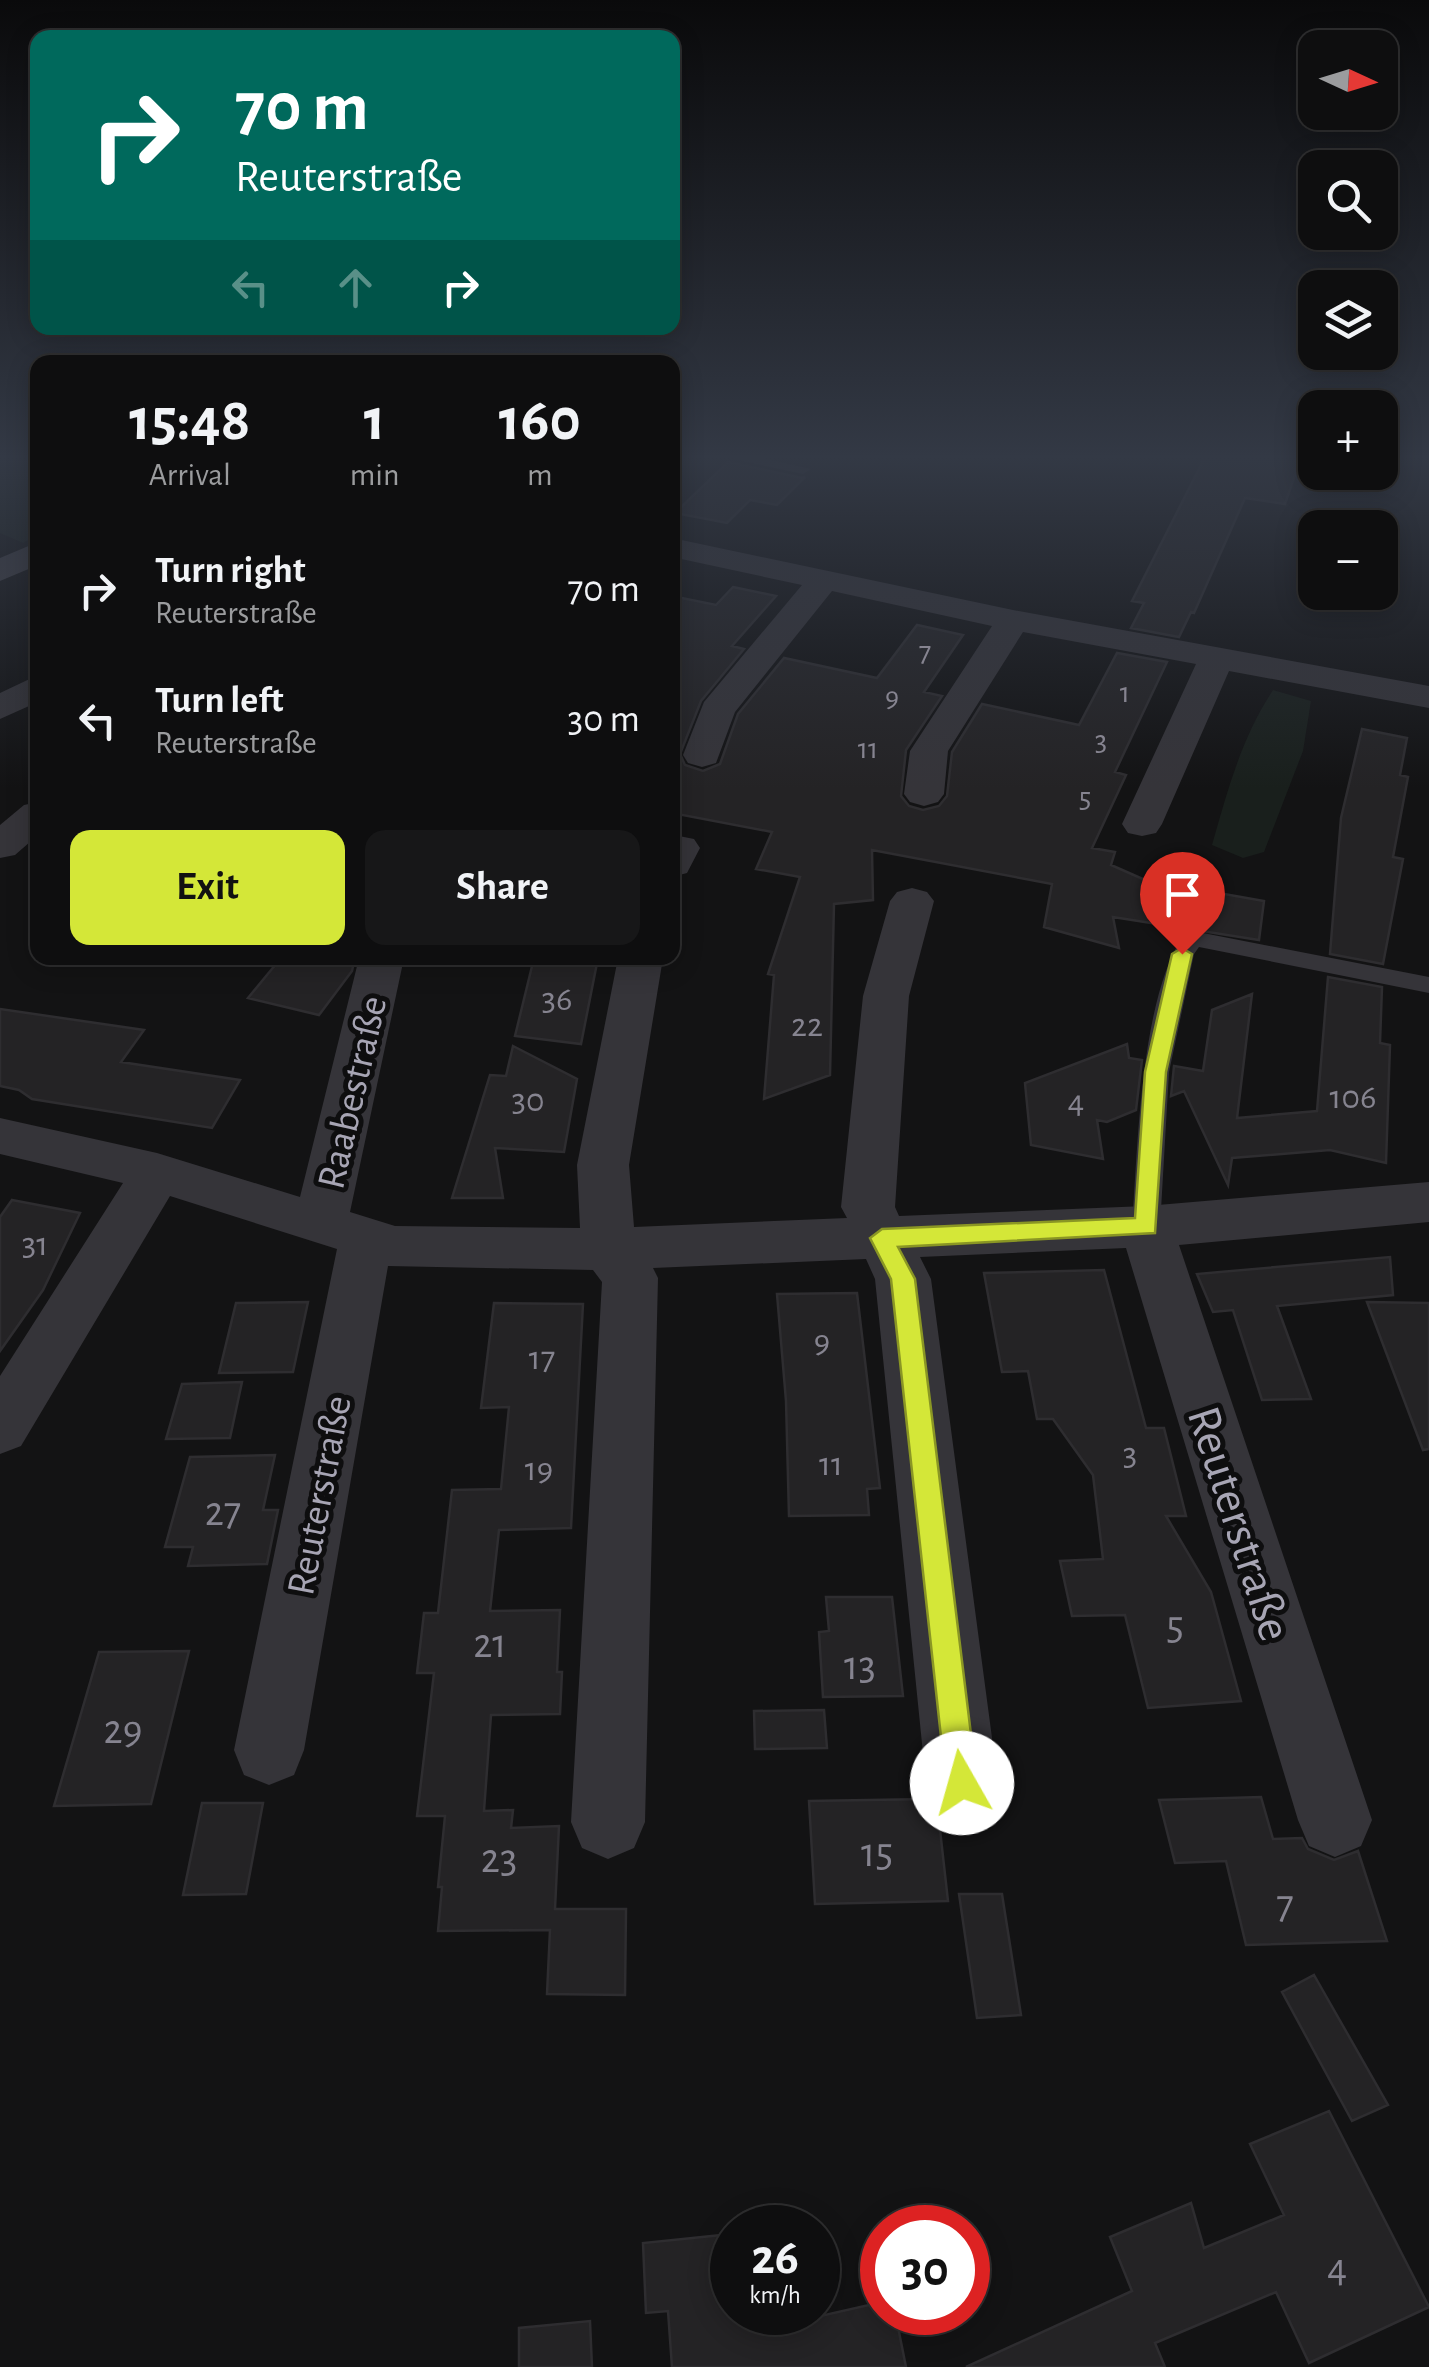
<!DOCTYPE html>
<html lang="en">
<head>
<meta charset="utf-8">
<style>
	:root { --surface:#0e0e0f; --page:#171718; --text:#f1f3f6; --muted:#9b9c9e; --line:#2e2e2f; --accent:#d4e738 }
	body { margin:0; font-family:"Alegreya Sans",sans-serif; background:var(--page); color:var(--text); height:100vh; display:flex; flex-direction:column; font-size:38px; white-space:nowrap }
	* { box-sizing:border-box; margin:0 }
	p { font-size:32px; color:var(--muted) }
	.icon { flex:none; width:55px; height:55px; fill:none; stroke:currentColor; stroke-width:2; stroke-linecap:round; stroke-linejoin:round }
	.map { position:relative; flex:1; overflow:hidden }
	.sheet { position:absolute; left:30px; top:355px; width:650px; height:610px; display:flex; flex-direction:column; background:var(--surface); border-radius:20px; box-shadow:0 5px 25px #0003,0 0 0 2px var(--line) }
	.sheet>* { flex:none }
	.banner { position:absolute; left:30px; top:30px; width:650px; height:305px; border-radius:20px; box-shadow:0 5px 25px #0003,0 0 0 2px var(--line); background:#00695c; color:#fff; overflow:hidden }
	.needle { width:65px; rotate:94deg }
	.tools { position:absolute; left:1298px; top:30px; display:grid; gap:20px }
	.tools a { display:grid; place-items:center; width:100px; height:100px; border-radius:20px; background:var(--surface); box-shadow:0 5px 25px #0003,0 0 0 2px var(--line); font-size:50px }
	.speed { position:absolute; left:710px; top:2205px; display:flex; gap:20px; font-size:50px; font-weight:700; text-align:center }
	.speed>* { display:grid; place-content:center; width:130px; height:130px; border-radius:50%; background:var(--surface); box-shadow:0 5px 25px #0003,0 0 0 2px var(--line); line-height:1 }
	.speed small { font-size:25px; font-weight:400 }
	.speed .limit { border:15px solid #d22; background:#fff; color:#111 }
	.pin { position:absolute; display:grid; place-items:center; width:85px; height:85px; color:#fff; margin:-102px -42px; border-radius:50% 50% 50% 0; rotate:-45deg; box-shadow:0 0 10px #0007 }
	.pin .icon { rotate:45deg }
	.me { position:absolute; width:110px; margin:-55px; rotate:353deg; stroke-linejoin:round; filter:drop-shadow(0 0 8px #0008) }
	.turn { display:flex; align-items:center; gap:35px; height:210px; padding:0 40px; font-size:45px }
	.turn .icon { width:130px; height:130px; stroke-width:2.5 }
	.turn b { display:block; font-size:70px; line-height:85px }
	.lanes { display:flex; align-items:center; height:95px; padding:0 40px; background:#0003; justify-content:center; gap:50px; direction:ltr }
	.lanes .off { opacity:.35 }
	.eta { display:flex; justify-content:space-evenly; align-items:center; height:170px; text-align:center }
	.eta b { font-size:60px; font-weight:700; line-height:70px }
	.cta { display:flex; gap:20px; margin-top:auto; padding:20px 40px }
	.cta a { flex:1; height:115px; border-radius:20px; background:var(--accent); color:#111; font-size:40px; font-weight:700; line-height:115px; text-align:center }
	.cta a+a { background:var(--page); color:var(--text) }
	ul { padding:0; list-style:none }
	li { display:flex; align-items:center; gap:30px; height:130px; padding:0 40px }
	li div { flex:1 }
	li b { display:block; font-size:38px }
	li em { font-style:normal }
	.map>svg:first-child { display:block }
	.green { fill:#191f1c }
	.building { fill:#242325; stroke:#2e2d30; stroke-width:2.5 }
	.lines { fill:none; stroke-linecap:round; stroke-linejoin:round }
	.service { fill:#353439; fill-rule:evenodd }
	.minor { fill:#353439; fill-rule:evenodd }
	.secondary { fill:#434249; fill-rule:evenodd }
	.route { fill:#d4e738; stroke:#8a9624; stroke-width:2.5 }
	.labels { text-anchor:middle; stroke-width:10; stroke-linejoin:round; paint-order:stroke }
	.far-number-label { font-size:30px; fill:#868490 }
	.number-label { font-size:35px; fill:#868490 }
	.street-label { font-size:40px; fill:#a7a5b4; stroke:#0e0e0f }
	.near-number-label { font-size:42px; fill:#868490 }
	.near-street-label { font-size:48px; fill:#a7a5b4; stroke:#0e0e0f }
</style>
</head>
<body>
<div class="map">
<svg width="1429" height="2367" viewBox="0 0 1429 2367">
	<rect width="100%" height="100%" fill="#131314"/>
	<!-- green -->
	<path class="green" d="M0,457h37v78l-14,8 -23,-10z
		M1273,690l38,11 -8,50 -39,101 -21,6 -31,-13c16,-56 29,-106 61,-155z"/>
	<!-- building -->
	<path class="building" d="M1205,457h96l-16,47 -40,-6 -51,115 -3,-1 -12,25 -48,-9 13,-25 -12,-2z
		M728,462l74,16 3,-1 -28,28 -27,-5 -23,23 -52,-10z
		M733,587l43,9 -44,50 12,3 -43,52 -21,53 5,11 18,6 17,-7 18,-50 46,-56 93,20 40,-53 46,10 -39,57 18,4 -36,54 -5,46 8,10 14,4 16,-4 8,-10 5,-44 30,-48 97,21 38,-72 50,9 -52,110 11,3 -34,73 23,4 -4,13 34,15 119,21 -5,39 -146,-23 6,31 -75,-21 8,-43 -180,-34 1,50 -39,4 -4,171 -66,24 10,-124 -6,-1 32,-97 -44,-8 16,-37 -100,-19v-217l44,9z
		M1362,729l45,9 -7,37 8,2 -15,80 10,2 -20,105 -53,-10 11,-136z
		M281,958h74l-3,13 -33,44 -71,-17z
		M534,958h64l-17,86 -66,-8z
		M1328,977l54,10 -2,56 10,2 -4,118 -56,-13 -98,8 -4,27 -44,-94 -13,5 3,-30 29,5 9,-61 40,-16 -15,124 80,-7z
		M0,1009l144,21 -23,32 119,18 -28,48 -180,-29 -13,-9 -19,-4z
		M1127,1044l2,14 13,2 -6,50 -29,12 -10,-2 6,39 -72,-14 -6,-62z
		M513,1046l64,33 -13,73 -69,-4 8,50h-51l38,-123 16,1z
		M12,1200l68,13 -37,77 -43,61v-134z
		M1390,1257l3,38 -116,11 34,93 -49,1 -29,-90 -20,2 -16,-38z
		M1104,1270l42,158h18l22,88h-20l45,76 30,109 -93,7 -23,-93 -53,1 -12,-55 43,-2 -10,-84 -40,-56h-16l-9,-48 -26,1 -18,-99z
		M857,1293l23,195 -13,1 2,26 -80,1 -3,-115 -9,-107z
		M308,1302l-15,70 -74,1 17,-70z
		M1367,1302l62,1v146l-6,1z
		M494,1303l89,1 -12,224 -72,2 -9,81 70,-1 -3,62h5l-2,42 -69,1 -7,96 29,-1 -2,18 48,-2 -4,83h71l-1,86 -78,-1 3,-64 -112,1 4,-44h-4l7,-71h-28l17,-143h-17l7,-60h14l14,-123 49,-1 8,-82 -28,1z
		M242,1382l-12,56 -64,1 16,-55z
		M275,1455l-12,55h15l-11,54 -79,2 5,-19h-28l25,-90z
		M826,1597h66l11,99 -80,1 -4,-65 10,-1z
		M189,1651l-38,153 -97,2 45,-154z
		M824,1710l3,38 -72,1 -1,-38z
		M1261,1797l12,42 29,-1 6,11 26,11 24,-9 29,90 -141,4 -20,-84 -51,2 -16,-63z
		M929,1799l9,13 10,89 -133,3 -6,-103z
		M202,1803h61l-17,91 -63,1z
		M959,1894h43l19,121 -44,3z
		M1314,1975l74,130 -36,16 -70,-129z
		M1329,2111l100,196 -120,56 -33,-71 -121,51 10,24h-199l166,-76 -22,-54 81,-34 13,45 80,-33 -34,-71z
		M732,2234v78h25l2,18 123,-28v10h13l11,55h-234l-4,-56 -22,2 -3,-70z
		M590,2321l2,46h-73v-39z"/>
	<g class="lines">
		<!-- service -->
		<path class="service" d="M724,457h34l53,12 -8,5z
			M1193,931l236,46v16l-230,-46 -5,7 -25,118 -9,155 -4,8 -10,3 -10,-3 -4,-8c6,-79 8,-230 53,-294z"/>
		<!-- minor -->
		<path class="minor" d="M672,538l341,72 416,76v22l-200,-37 -67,153 -6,9 -14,3 -14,-3 -6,-9 74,-160 -173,-32 -75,119 -4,43 -6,8 -14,4 -14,-4 -6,-8 6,-43 82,-125 -160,-35 -97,121 -19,51 -14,4 -14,-4 -5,-8 21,-53 98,-117 -130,-28z
			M38,675v27l-38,17v-26z
			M38,802v33l-23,20 -15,3v-33l24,-20z
			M679,836l15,3 6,9 -13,25 -15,4v-40z
			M912,888l15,4 7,9 -25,95 -14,211 4,9 247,-10 283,-24v40l-250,23 193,575 -11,26 -26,11 -26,-11 -11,-26 -172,-572 -206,9 11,22 67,504 -11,25 -25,11 -25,-11 -11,-25 -51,-504 -9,-20 -213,9 5,10 -13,544 -11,26 -26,11 -26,-11 -11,-26 31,-540 -9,-12 -205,-4 -84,484 -10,25 -25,10 -25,-10 -10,-25 103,-501 -167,-53 -149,250 -21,8v-78l123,-193 -123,-29v-36l157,35 143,44 59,-239h45l-54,254 45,14 185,2 -3,-63 41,-207h45l-34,207 5,62 213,-9 -6,-11 22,-211 27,-95 7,-9z"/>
		<!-- secondary -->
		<path class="secondary" d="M38,542v23l-38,16v-23z"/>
	</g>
	<!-- sky -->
	<linearGradient id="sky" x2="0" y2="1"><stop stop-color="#0a0a0b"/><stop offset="0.58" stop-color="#333945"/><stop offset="1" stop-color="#333945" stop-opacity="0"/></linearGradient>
	<rect width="1429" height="788" fill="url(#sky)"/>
	<!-- route -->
	<path class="route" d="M1182,948l10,6 -26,118 -11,161 -257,14 17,32 62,504 -4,11 -11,4 -11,-4 -5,-11 -55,-504 -21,-41 12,-9 253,-11 10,-146 27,-118z"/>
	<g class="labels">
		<!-- far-number labels -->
		<g class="far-number-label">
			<text x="925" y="661">7</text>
			<text x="1125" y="702">1</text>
			<text x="892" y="707">9</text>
			<text x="1101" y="750">3</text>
			<text x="868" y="758">11</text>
			<text x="1085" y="807">5</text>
		</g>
		<!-- number labels -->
		<g class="number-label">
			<text x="557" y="1010">36</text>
			<text x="807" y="1036">22</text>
			<text x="1353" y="1108">106</text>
			<text x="528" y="1111">30</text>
			<text x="1076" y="1113">4</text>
			<text x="35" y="1255">31</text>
			<text x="822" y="1352">9</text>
			<text x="542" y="1369">17</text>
			<text x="1130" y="1465">3</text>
			<text x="831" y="1475">11</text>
			<text x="539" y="1480">19</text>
		</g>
		<!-- street labels -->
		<g class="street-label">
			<text transform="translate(351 1092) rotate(-77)" y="14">Raabestraße</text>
			<text transform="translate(318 1495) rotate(-79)" y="14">Reuterstraße</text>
		</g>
		<!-- near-number labels -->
		<g class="near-number-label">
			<text x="223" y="1525">27</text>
			<text x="1175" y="1639">5</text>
			<text x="490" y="1657">21</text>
			<text x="860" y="1679">13</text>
			<text x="123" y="1743">29</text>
			<text x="877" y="1866">15</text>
			<text x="499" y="1872">23</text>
			<text x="1285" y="1918">7</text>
			<text x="1337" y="2281">4</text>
		</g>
		<!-- near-street labels -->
		<g class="near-street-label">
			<text transform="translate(1241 1523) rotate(72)" y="17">Reuterstraße</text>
		</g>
	</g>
</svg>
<div class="tools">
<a><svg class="needle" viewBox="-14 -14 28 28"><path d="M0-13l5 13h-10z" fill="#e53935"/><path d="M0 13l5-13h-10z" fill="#9b9c9e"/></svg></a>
<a><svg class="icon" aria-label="search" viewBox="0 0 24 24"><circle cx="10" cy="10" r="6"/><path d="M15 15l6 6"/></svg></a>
<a><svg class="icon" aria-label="layers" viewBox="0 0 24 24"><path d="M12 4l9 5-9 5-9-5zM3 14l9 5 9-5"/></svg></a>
<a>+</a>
<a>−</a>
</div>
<div class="speed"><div>26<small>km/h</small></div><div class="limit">30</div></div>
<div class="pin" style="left:1182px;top:954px;background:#d93025"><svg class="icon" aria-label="arrive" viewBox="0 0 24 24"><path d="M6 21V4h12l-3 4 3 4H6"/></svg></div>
<svg class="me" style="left:962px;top:1783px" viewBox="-20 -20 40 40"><circle r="19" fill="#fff"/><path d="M0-13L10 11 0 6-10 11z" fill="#d4e738"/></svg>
<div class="banner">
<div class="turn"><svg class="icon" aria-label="right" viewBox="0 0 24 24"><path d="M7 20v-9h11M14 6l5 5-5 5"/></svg><div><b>70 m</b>Reuterstraße</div></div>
<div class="lanes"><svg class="icon off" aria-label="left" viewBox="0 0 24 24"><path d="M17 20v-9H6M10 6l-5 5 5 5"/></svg><svg class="icon off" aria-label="ahead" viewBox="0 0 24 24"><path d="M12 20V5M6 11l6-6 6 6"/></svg><svg class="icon" aria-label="right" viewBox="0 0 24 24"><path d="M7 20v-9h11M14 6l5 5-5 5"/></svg></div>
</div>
<section class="sheet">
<div class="eta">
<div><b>15:48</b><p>Arrival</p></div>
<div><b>1</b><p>min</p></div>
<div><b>160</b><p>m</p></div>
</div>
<ul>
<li><svg class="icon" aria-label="right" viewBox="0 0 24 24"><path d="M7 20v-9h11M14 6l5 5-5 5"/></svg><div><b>Turn right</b><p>Reuterstraße</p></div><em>70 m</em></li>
<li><svg class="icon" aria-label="left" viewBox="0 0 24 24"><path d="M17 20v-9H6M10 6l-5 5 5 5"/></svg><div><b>Turn left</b><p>Reuterstraße</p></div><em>30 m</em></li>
</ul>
<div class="cta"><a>Exit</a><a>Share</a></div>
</section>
</div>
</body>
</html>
